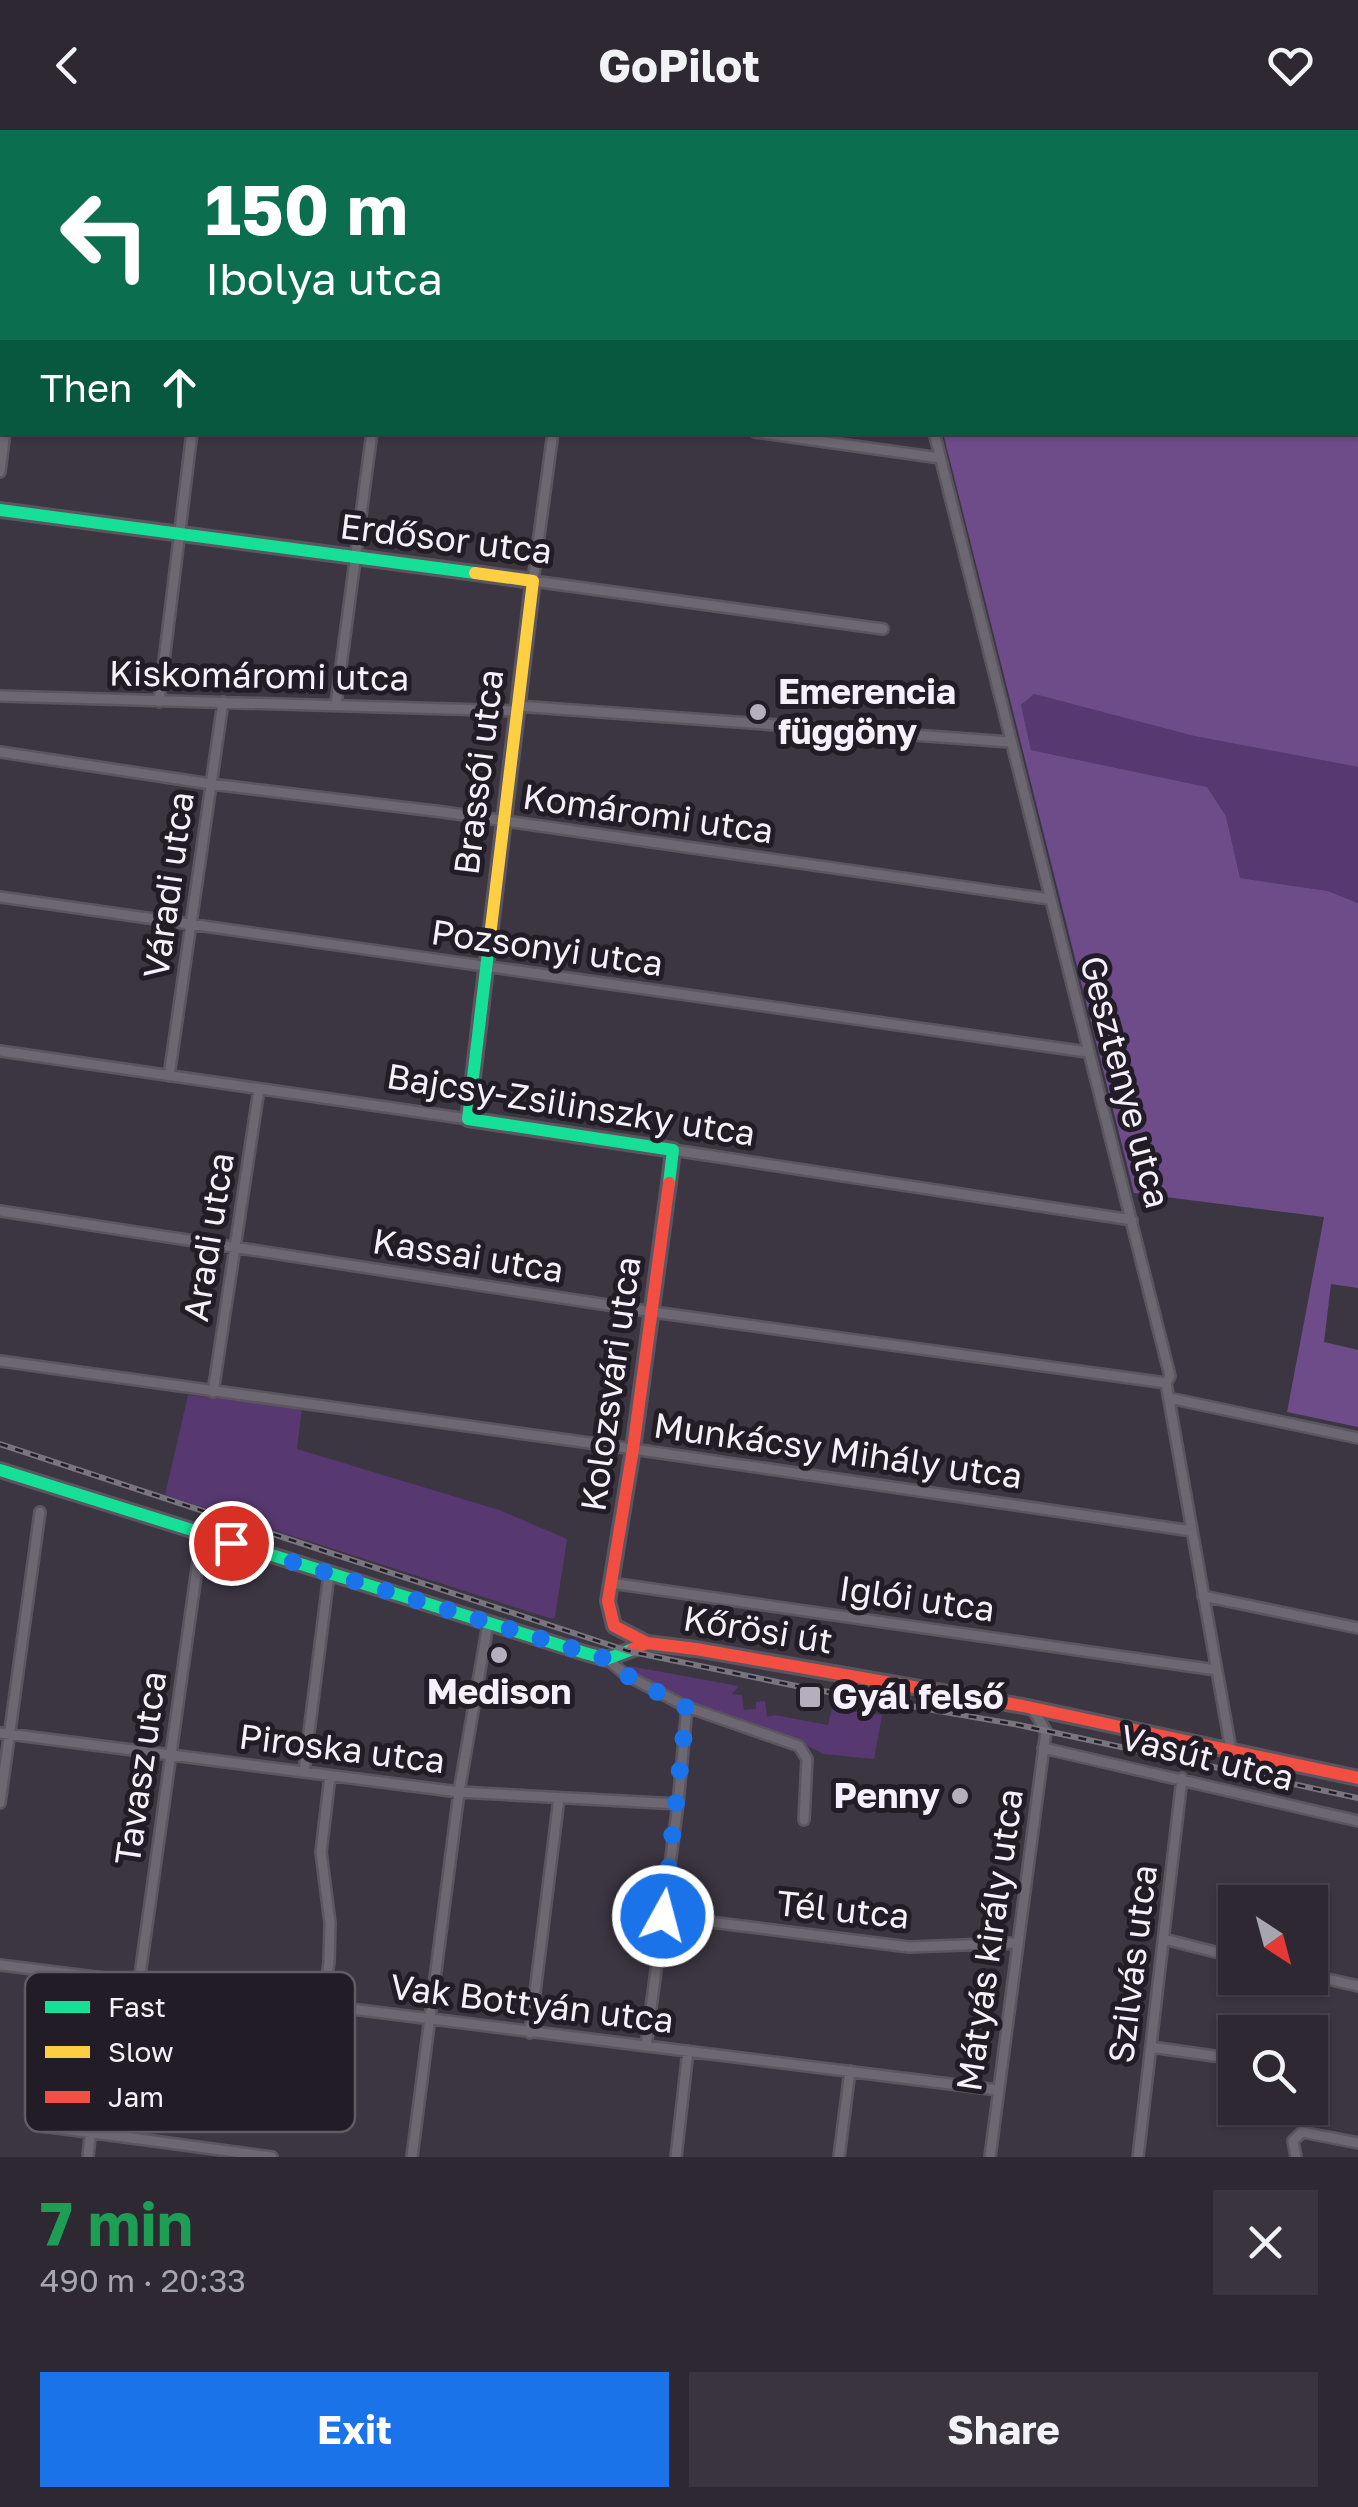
<!DOCTYPE html>
<html lang="en">
<head>
<meta charset="utf-8">
<style>
	:root { --surface:#2d2832; --page:#39343e; --text:#f1f3f6; --muted:#a7a6ac; --line:#48444d; --accent:#1a73e8 }
	body { margin:0; font-family:"Golos Text",sans-serif; background:var(--page); color:var(--text); height:100vh; display:flex; flex-direction:column; font-size:38px; white-space:nowrap }
	* { box-sizing:border-box; margin:0 }
	p { font-size:32px; color:var(--muted) }
	.icon { flex:none; width:55px; height:55px; fill:none; stroke:currentColor; stroke-width:2; stroke-linecap:round; stroke-linejoin:round }
	.map { position:relative; height:2027px; overflow:hidden }
	.panel { display:flex; flex-direction:column; background:var(--surface); flex:1 }
	.panel>* { flex:none }
	.guide { position:absolute; left:0px; top:0px; width:1360px; height:305px; box-shadow:0 2px 8px #0004,0 0 0 2px var(--line); background:#0b6e4f; color:#fff; overflow:hidden }
	.needle { width:65px; rotate:144deg }
	.tools { position:absolute; left:1218px; top:1755px; display:grid; gap:20px }
	.tools a { display:grid; place-items:center; width:110px; height:110px; border-radius:0px; background:var(--surface); box-shadow:0 2px 8px #0004,0 0 0 2px var(--line); font-size:50px }
	.pin { position:absolute; display:grid; place-items:center; width:85px; height:85px; color:#fff; margin:-42px; border:5px solid #fff; border-radius:50%; box-shadow:0 2px 10px #0007 }
	.me { position:absolute; width:110px; margin:-55px; rotate:7deg; stroke-linejoin:round; filter:drop-shadow(0 0 8px #0008) }
	.turn { display:flex; align-items:center; gap:35px; height:210px; padding:0 40px; font-size:45px }
	.turn .icon { width:130px; height:130px; stroke-width:2.5 }
	.turn b { display:block; font-size:70px; line-height:85px }
	.then { display:flex; align-items:center; height:95px; padding:0 40px; background:#0003; gap:20px; font-size:38px }
	.round { display:grid; place-items:center; flex:none; width:105px; height:105px; border-radius:0px; background:var(--page) }
	.headline { display:flex; align-items:center; justify-content:space-between; height:170px; padding:0 40px }
	h1 { font-size:60px; font-weight:700; line-height:75px; color:#1e9e55 }
	.action { display:flex; gap:20px; margin-top:auto; padding:20px 40px }
	.action a { flex:1; height:115px; border-radius:0px; background:var(--accent); color:#fff; font-size:40px; font-weight:700; line-height:115px; text-align:center }
	.action a+a { background:var(--page); color:var(--text) }
	header { display:flex; justify-content:space-between; align-items:center; height:130px; padding:0 40px; background:var(--surface); font-size:45px; font-weight:700 }
	.map>svg:first-child { display:block }
	.green { fill:#583870 }
	.forest { fill:#6e4c89 }
	.lines { fill:none; stroke-linecap:round; stroke-linejoin:round }
	.street-casing { stroke:#5a555f; stroke-width:14 }
	.fast-casing { stroke:#5a555f; stroke-width:18 }
	.slow-casing { stroke:#5a555f; stroke-width:18 }
	.jam-casing { stroke:#5a555f; stroke-width:18 }
	.street { stroke:#6c6770; stroke-width:9 }
	.fast { stroke:#16e098; stroke-width:12 }
	.slow { stroke:#ffcf43; stroke-width:12 }
	.jam { stroke:#f24e42; stroke-width:12 }
	.rail-casing { stroke:#78757e; stroke-width:6 }
	.rail { stroke:#211c26; stroke-width:2.5; stroke-dasharray:8; stroke-linecap:butt }
	.route { stroke:#1a73e8; stroke-width:18; stroke-dasharray:0 32.4 }
	.poi-dot { fill:#b5aebc; stroke:#211c26; stroke-width:4 }
	.labels { text-anchor:middle; stroke-width:10; stroke-linejoin:round; paint-order:stroke }
	.street-label { font-size:35px; fill:#f6effd; stroke:#211c26 }
	.poi-label { font-size:35px; font-weight:bold; fill:#f6effd; stroke:#211c26; text-anchor:start }
	.key { fill:#211c26; stroke:#615b66; stroke-width:2.5 }
	.key-label { font-size:28px; fill:#f6effd }
</style>
</head>
<body>
<header><svg class="icon" aria-label="back" viewBox="0 0 24 24"><path d="M15 5l-7 7 7 7"/></svg>GoPilot<svg class="icon" aria-label="heart" viewBox="0 0 24 24"><path d="M12 20l-8-8c-3-5 5-10 8-4 3-6 11-1 8 4z"/></svg></header>
<div class="map">
<svg width="1358" height="2027" viewBox="0 0 1358 2027">
	<rect width="100%" height="100%" fill="#3c3642"/>
	<!-- green -->
	<path class="green" d="M1034,564l160,42 164,31v136l-30,-12 -88,-13 -14,-62 -19,-29 -176,-37 -10,-45z
		M188,1265l114,13 -5,41 202,61 68,29 -12,78 -3,2 -387,-124z
		M629,1536l110,20 -7,8 10,1 2,15 12,-1v-7l9,-1 2,16 8,-2 53,10 4,-16 50,6 -8,44 -51,-5 -24,-13 -27,-7 -76,-27 -64,-32 -6,-6z"/>
	<!-- forest -->
	<path class="forest" d="M866,0h401l-400,2z
		M1358,108v529l-164,-31 -160,-42 -13,11 10,45 176,37 19,29 14,62 88,13 30,12v385l-27,-4 -7,58 34,8v77l-71,-15 37,-195 -190,-24 -191,-760 415,-1z"/>
	<g class="lines">
		<!-- street casing -->
		<g class="street-casing">
			<path id="street" d="M27,0l19,2
				M855,0l1,2
				M596,2v-2
				M0,211h2
				M553,302l-20,149 350,48
				M755,302l185,26
				M934,302l236,944 -4,7 65,367
				M0,342l5,-40
				M0,566l517,15
				M159,572l33,-270
				M336,574l36,-272
				M517,576l493,36
				M0,622l211,32 232,28 606,87
				M0,767l1087,155
				M0,921l468,68
				M169,946l54,-374
				M673,1020l459,70
				M0,1081l653,101 513,71
				M0,1231l633,88 559,82
				M213,1262l46,-303
				M1169,1268l189,40
				M611,1453l605,87
				M1203,1466l155,32
				M607,1529l19,16 61,32 -9,97 -32,242
				M687,1577l112,39 8,13 -3,61
				M0,1603l459,59 219,12
				M1043,1618l315,73
				M304,1642l25,-198
				M0,1673l40,-291
				M663,1786l246,31 108,-4
				M1164,1809l71,18
				M0,1835l998,125
				M1310,1845l48,11
				M139,1852l59,-421
				M323,1876l6,-44 1,-39 -9,-71 9,-76
				M530,1903l29,-235
				M1151,1917l84,12
				M35,1995l237,32
				M88,2027l18,-179
				M412,2027l47,-365 29,-168
				M676,2027l12,-106
				M839,2027l11,-86
				M990,2027l56,-426 -14,-23
				M1138,2027l44,-379
				M1296,2027l-3,-16 9,-9 56,11"/>
		</g>
		<!-- fast casing -->
		<g class="fast-casing">
			<path id="fast" d="M0,380l475,63
				M490,806l-22,183 205,31 -4,33
				M0,1340l585,183 22,6 26,-10"/>
		</g>
		<!-- slow casing -->
		<g class="slow-casing">
			<path id="slow" d="M475,443l58,8 -43,355"/>
		</g>
		<!-- jam casing -->
		<g class="jam-casing">
			<path id="jam" d="M647,1513l-33,-17 -6,-25 25,-152 36,-266
				M633,1519l14,-6 49,6 327,57 335,72"/>
		</g>
		<!-- street -->
		<use href="#street" class="street"/>
		<!-- fast -->
		<use href="#fast" class="fast"/>
		<!-- slow -->
		<use href="#slow" class="slow"/>
		<!-- jam -->
		<use href="#jam" class="jam"/>
		<!-- rail casing -->
		<g class="rail-casing">
			<path id="rail" d="M0,1314l628,207 178,37 213,37 339,73"/>
		</g>
		<!-- rail -->
		<use href="#rail" class="rail"/>
	</g>
	<g class="lines">
		<!-- route -->
		<path class="route" d="M231,1413l376,116 19,16 61,33 -24,208"/>
	</g>
	<!-- markers -->
	<g class="poi-dot">
		<circle cx="758" cy="582" r="10"/>
		<circle cx="499" cy="1525" r="10"/>
		<rect x="798" y="1555" width="24" height="24" rx="5"/>
		<circle cx="960" cy="1666" r="10"/>
	</g>
	<g class="labels">
		<!-- street labels -->
		<g class="street-label">
			<text transform="translate(446 409) rotate(7)" y="12">Erdősor utca</text>
			<text transform="translate(259 546) rotate(1)" y="12">Kiskomáromi utca</text>
			<text transform="translate(479 642) rotate(-83)" y="12">Brassói utca</text>
			<text transform="translate(648 684) rotate(8)" y="12">Komáromi utca</text>
			<text transform="translate(169 755) rotate(-82)" y="12">Váradi utca</text>
			<text transform="translate(547 818) rotate(8)" y="12">Pozsonyi utca</text>
			<text transform="translate(1125 952) rotate(75)" y="12">Gesztenye utca</text>
			<text transform="translate(571 975) rotate(9)" y="12">Bajcsy-Zsilinszky utca</text>
			<text transform="translate(209 1107) rotate(-81)" y="12">Aradi utca</text>
			<text transform="translate(468 1126) rotate(9)" y="12">Kassai utca</text>
			<text transform="translate(611 1254) rotate(-82)" y="12">Kolozsvári utca</text>
			<text transform="translate(838 1321) rotate(8)" y="12">Munkácsy Mihály utca</text>
			<text transform="translate(917 1469) rotate(8)" y="12">Iglói utca</text>
			<text transform="translate(758 1500) rotate(9)" y="12">Kőrösi út</text>
			<text transform="translate(342 1619) rotate(7)" y="12">Piroska utca</text>
			<text transform="translate(1207 1628) rotate(14)" y="12">Vasút utca</text>
			<text transform="translate(141 1638) rotate(-82)" y="12">Tavasz utca</text>
			<text transform="translate(843 1780) rotate(6)" y="12">Tél utca</text>
			<text transform="translate(990 1810) rotate(-82)" y="12">Mátyás király utca</text>
			<text transform="translate(1133 1834) rotate(-83)" y="12">Szilvás utca</text>
			<text transform="translate(532 1874) rotate(7)" y="12">Vak Bottyán utca</text>
		</g>
		<!-- poi labels -->
		<g class="poi-label">
			<text x="778" y="574">Emerencia<tspan x="778" dy="40">függöny</tspan></text>
			<text x="499" y="1574" text-anchor="middle">Medison</text>
			<text x="832" y="1579">Gyál felső</text>
			<text x="940" y="1678" text-anchor="end">Penny</text>
		</g>
	</g>
	<!-- legend -->
	<rect x="25" y="1842" width="330" height="160" rx="15" class="key"/>
	<rect x="45" y="1871" width="45" height="12" fill="#16e098"/>
	<rect x="45" y="1916" width="45" height="12" fill="#ffcf43"/>
	<rect x="45" y="1961" width="45" height="12" fill="#f24e42"/>
	<g class="key-label">
		<text x="108" y="1887">Fast</text>
		<text x="108" y="1932">Slow</text>
		<text x="108" y="1977">Jam</text>
	</g>
</svg>
<div class="tools">
<a><svg class="needle" viewBox="-14 -14 28 28"><path d="M0-13l5 13h-10z" fill="#e53935"/><path d="M0 13l5-13h-10z" fill="#a7a6ac"/></svg></a>
<a><svg class="icon" aria-label="search" viewBox="0 0 24 24"><circle cx="10" cy="10" r="6"/><path d="M15 15l6 6"/></svg></a>
</div>
<div class="pin" style="left:231px;top:1413px;background:#d93025"><svg class="icon" aria-label="arrive" viewBox="0 0 24 24"><path d="M6 21V4h12l-3 4 3 4H6"/></svg></div>
<svg class="me" style="left:663px;top:1786px" viewBox="-20 -20 40 40"><circle r="17" fill="#1a73e8" stroke="#fff" stroke-width="3"/><path d="M0-11L8 9 0 5-8 9z" fill="#fff"/></svg>
<div class="guide">
<div class="turn"><svg class="icon" aria-label="left" viewBox="0 0 24 24"><path d="M17 20v-9H6M10 6l-5 5 5 5"/></svg><div><b>150 m</b>Ibolya utca</div></div>
<div class="then">Then<svg class="icon" aria-label="ahead" viewBox="0 0 24 24"><path d="M12 20V5M6 11l6-6 6 6"/></svg></div>
</div>
</div>
<section class="panel">
<div class="headline"><div><h1>7 min</h1><p>490 m · 20:33</p></div><a class="round"><svg class="icon" aria-label="close" viewBox="0 0 24 24"><path d="M6 6l12 12M18 6L6 18"/></svg></a></div>
<div class="action"><a>Exit</a><a>Share</a></div>
</section>
</body>
</html>
